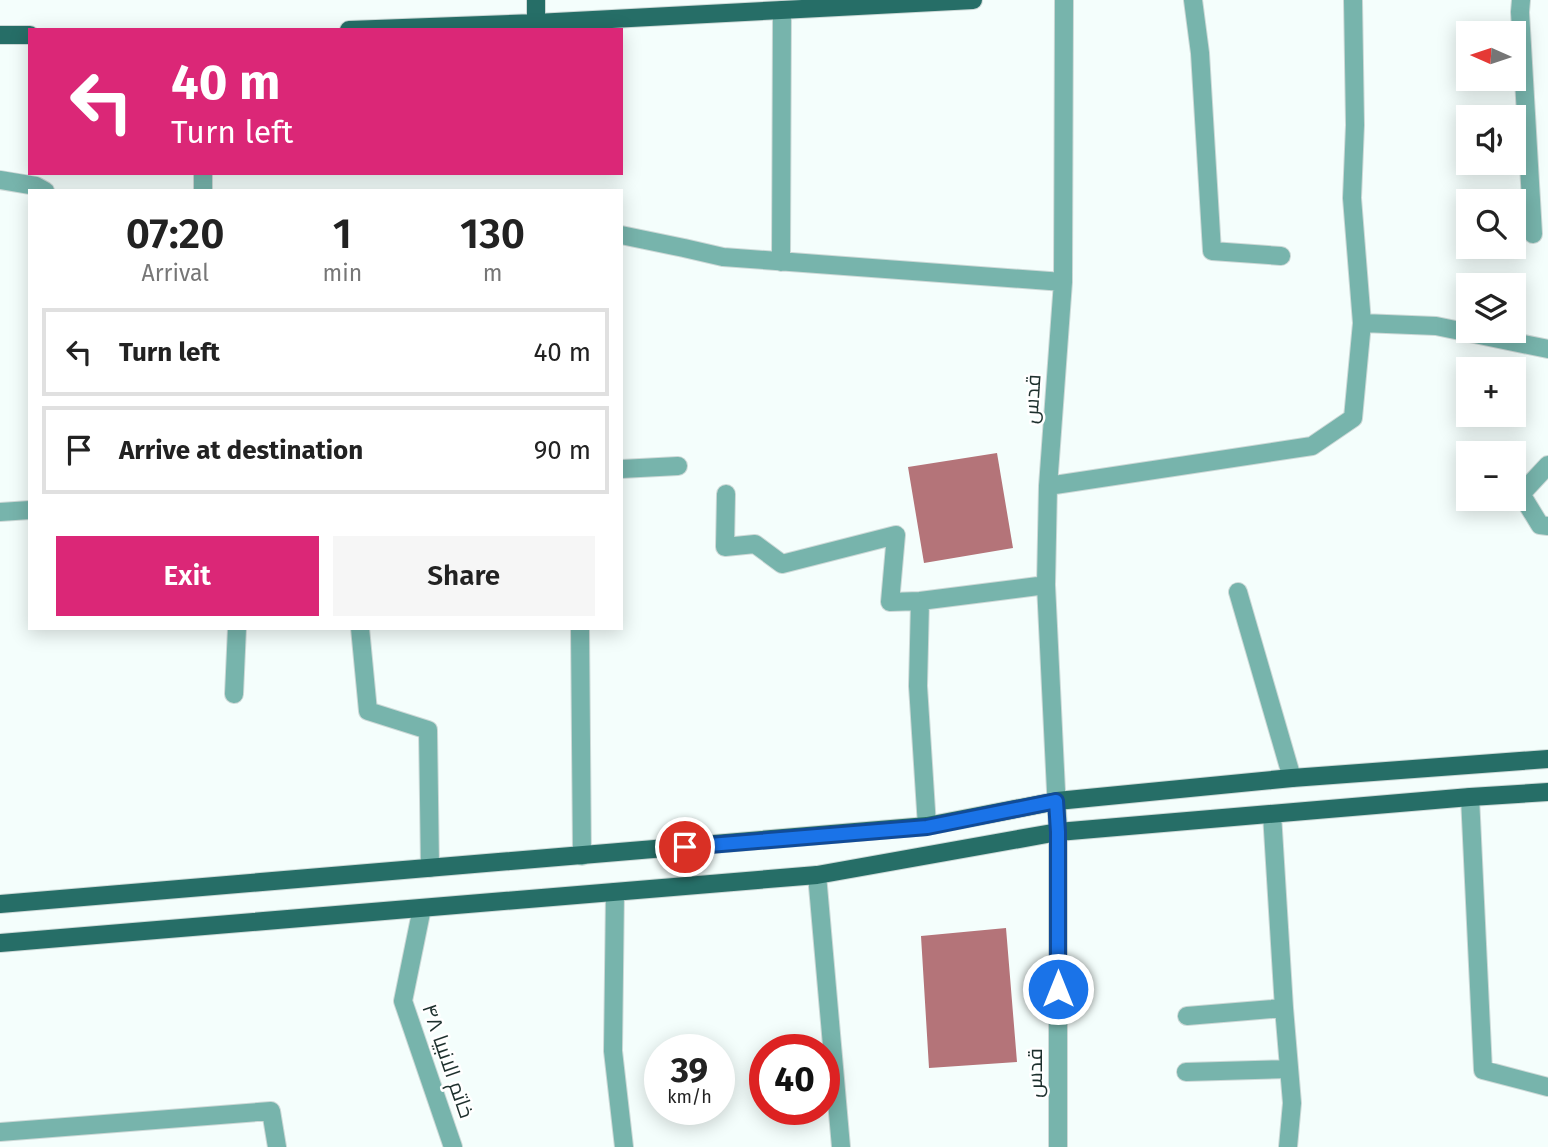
<!DOCTYPE html>
<html lang="en">
<head>
<meta charset="utf-8">
<style>
	:root { --surface:#fff; --page:#f6f6f6; --text:#222; --muted:#767676; --line:#e0e0e0; --accent:#db2777 }
	body { margin:0; font-family:"Fira Sans",Cairo,sans-serif; background:var(--page); color:var(--text); height:100vh; display:flex; flex-direction:column; font-size:26px; white-space:nowrap }
	* { box-sizing:border-box; margin:0 }
	p { font-size:23px; color:var(--muted) }
	.icon { flex:none; width:38px; height:38px; fill:none; stroke:currentColor; stroke-width:2; stroke-linecap:round; stroke-linejoin:round }
	.map { position:relative; flex:1; overflow:hidden }
	.drawer { position:absolute; left:28px; top:189px; width:595px; height:441px; display:flex; flex-direction:column; background:var(--surface); border-radius:0px; box-shadow:0 4px 18px #0003 }
	.drawer>* { flex:none }
	.banner { position:absolute; left:28px; top:28px; width:595px; height:147px; border-radius:0px; box-shadow:0 4px 18px #0003; background:#db2777; color:#fff; overflow:hidden }
	.needle { width:46px; rotate:273deg }
	.controls { position:absolute; left:1456px; top:21px; display:grid; gap:14px }
	.controls a { display:grid; place-items:center; width:70px; height:70px; border-radius:0px; background:var(--surface); box-shadow:0 4px 18px #0003; font-size:35px }
	.speed { position:absolute; left:644px; top:1034px; display:flex; gap:14px; font-size:35px; font-weight:700; text-align:center }
	.speed>* { display:grid; place-content:center; width:91px; height:91px; border-radius:50%; background:var(--surface); box-shadow:0 4px 18px #0003; line-height:1 }
	.speed small { font-size:18px; font-weight:400 }
	.speed .limit { border:10px solid #d22; background:#fff; color:#111 }
	.pin { position:absolute; display:grid; place-items:center; width:60px; height:60px; color:#fff; margin:-30px; border:4px solid #fff; border-radius:50%; box-shadow:0 2px 7px #0007 }
	.me { position:absolute; width:77px; margin:-38px; rotate:0deg; stroke-linejoin:round; filter:drop-shadow(0 0 5px #0008) }
	.turn { display:flex; align-items:center; gap:24px; height:147px; padding:0 28px; font-size:32px }
	.turn .icon { width:91px; height:91px; stroke-width:2.5 }
	.turn b { display:block; font-size:49px; line-height:60px }
	.eta { display:flex; justify-content:space-evenly; align-items:center; height:119px; text-align:center }
	.eta b { font-size:42px; font-weight:600; line-height:49px }
	.primary-button { display:flex; gap:14px; margin-top:auto; padding:14px 28px }
	.primary-button a { flex:1; height:80px; border-radius:0px; background:var(--accent); color:#fff; font-size:28px; font-weight:600; line-height:80px; text-align:center }
	.primary-button a+a { background:var(--page); color:var(--text) }
	ul { padding:0; list-style:none }
	li { display:flex; align-items:center; gap:21px; height:88px; margin:0 14px 10px; padding:0 14px; border:4px solid var(--line); border-radius:0px }
	li div { flex:1 }
	li b { display:block; font-size:26px }
	li em { font-style:normal }
	.map>svg:first-child { display:block }
	.building { fill:#b47479 }
	.lines { fill:none; stroke-linecap:round; stroke-linejoin:round }
	.minor-casing { stroke:#cdd9d7; stroke-width:20 }
	.major-casing { stroke:#cdd9d7; stroke-width:20 }
	.minor { stroke:#77b4ac; stroke-width:18 }
	.major { stroke:#266e67; stroke-width:18 }
	.route-casing { stroke:#114b97; stroke-width:18 }
	.route { stroke:#1a73e8; stroke-width:12 }
	.labels { text-anchor:middle; stroke-width:5; stroke-linejoin:round; paint-order:stroke }
	.street-label { font-size:21px; fill:#1d302d; stroke:#fff }
</style>
</head>
<body>
<div class="map">
<svg width="1548" height="1147" viewBox="0 0 1548 1147">
	<rect width="100%" height="100%" fill="#f4fefc"/>
	<!-- building -->
	<path class="building" d="M997,453l16,95 -89,15 -16,-96z
		M1006,928l11,134 -88,6 -8,-132z"/>
	<g class="lines">
		<!-- minor casing -->
		<g class="minor-casing">
			<path id="minor" d="M1193,0l7,53 12,198 69,5
				M1521,0l-1,12 13,222
				M0,180l36,6 9,5
				M203,191v-18
				M621,235l63,13 39,9 340,25
				M781,262l1,-252
				M1362,323l74,3 112,23
				M1548,465l-27,29 19,31 8,1
				M621,469l57,-3
				M1048,486l264,-40 41,-28 9,-95 -10,-125 3,-73 -2,-125
				M726,494l-1,53 30,-3 27,20 114,-29 -6,67 30,-1 126,-16
				M0,512l30,-2
				M1238,592l54,186
				M920,601l-2,85 9,140
				M360,628l8,83 60,19 2,138
				M580,628l2,228
				M234,694l3,-66
				M1470,797l13,273 65,17
				M1272,814l12,194 8,95 -4,44
				M817,875l24,272
				M615,892l-2,159 11,96
				M422,908l-19,93 50,146
				M1187,1016l97,-8
				M1186,1072l103,-3
				M0,1132l271,-21 6,36
				M1058,1147v-315l-12,-247 2,-99 15,-204 1,-282"/>
		</g>
		<!-- major casing -->
		<g class="major-casing">
			<path id="major" d="M536,0v23
				M349,30l187,-7 437,-23
				M0,35h30
				M0,904l927,-78 130,-25 235,-23 256,-19
				M0,943l817,-68 241,-43 412,-35 78,-5"/>
		</g>
		<!-- minor -->
		<use href="#minor" class="minor"/>
		<!-- major -->
		<use href="#major" class="major"/>
	</g>
	<g class="lines">
		<!-- route casing -->
		<g class="route-casing">
			<path id="route" d="M685,847l242,-20 129,-26 2,31v157"/>
		</g>
		<!-- route -->
		<use href="#route" class="route"/>
	</g>
	<g class="labels">
		<!-- street labels -->
		<g class="street-label">
			<text transform="translate(1032 399) rotate(-86)" y="7">قدس</text>
			<text transform="translate(448 1061) rotate(71)" y="7">خاتم الانبیا ۴۸</text>
			<text transform="translate(1035 1073) rotate(-90)" y="7">قدس</text>
		</g>
	</g>
</svg>
<div class="controls">
<a><svg class="needle" viewBox="-14 -14 28 28"><path d="M0-13l5 13h-10z" fill="#e53935"/><path d="M0 13l5-13h-10z" fill="#767676"/></svg></a>
<a><svg class="icon" aria-label="sound" viewBox="0 0 24 24"><path d="M4 9h4l5-4v14l-5-4H4zM17 9q2 3 0 6"/></svg></a>
<a><svg class="icon" aria-label="search" viewBox="0 0 24 24"><circle cx="10" cy="10" r="6"/><path d="M15 15l6 6"/></svg></a>
<a><svg class="icon" aria-label="layers" viewBox="0 0 24 24"><path d="M12 4l9 5-9 5-9-5zM3 14l9 5 9-5"/></svg></a>
<a>+</a>
<a>−</a>
</div>
<div class="speed"><div>39<small>km/h</small></div><div class="limit">40</div></div>
<div class="pin" style="left:685px;top:847px;background:#d93025"><svg class="icon" aria-label="arrive" viewBox="0 0 24 24"><path d="M6 21V4h12l-3 4 3 4H6"/></svg></div>
<svg class="me" style="left:1058px;top:989px" viewBox="-20 -20 40 40"><circle r="17" fill="#1a73e8" stroke="#fff" stroke-width="3"/><path d="M0-11L8 9 0 5-8 9z" fill="#fff"/></svg>
<div class="banner">
<div class="turn"><svg class="icon" aria-label="left" viewBox="0 0 24 24"><path d="M17 20v-9H6M10 6l-5 5 5 5"/></svg><div><b>40 m</b>Turn left</div></div>
</div>
<section class="drawer">
<div class="eta">
<div><b>07:20</b><p>Arrival</p></div>
<div><b>1</b><p>min</p></div>
<div><b>130</b><p>m</p></div>
</div>
<ul>
<li><svg class="icon" aria-label="left" viewBox="0 0 24 24"><path d="M17 20v-9H6M10 6l-5 5 5 5"/></svg><div><b>Turn left</b></div><em>40 m</em></li>
<li><svg class="icon" aria-label="arrive" viewBox="0 0 24 24"><path d="M6 21V4h12l-3 4 3 4H6"/></svg><div><b>Arrive at destination</b></div><em>90 m</em></li>
</ul>
<div class="primary-button"><a>Exit</a><a>Share</a></div>
</section>
</div>
</body>
</html>
